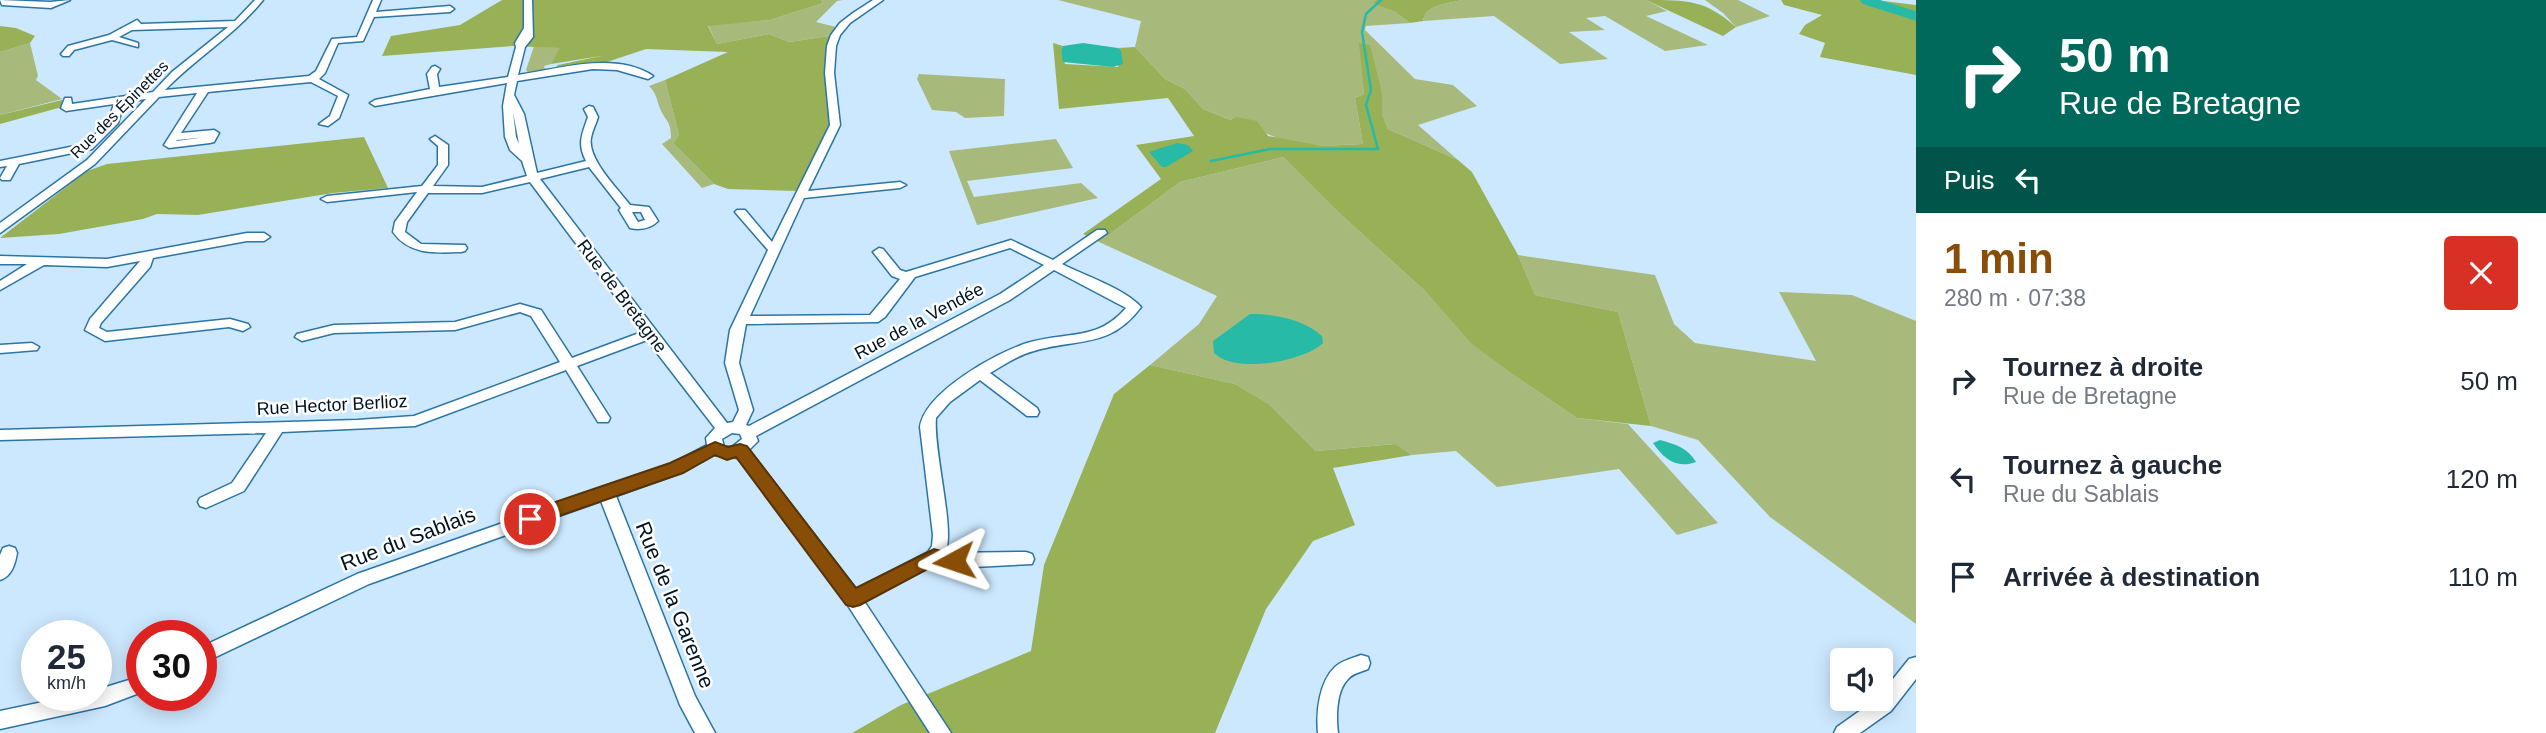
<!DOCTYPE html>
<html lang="fr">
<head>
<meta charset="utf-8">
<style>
	:root { --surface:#fff; --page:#f2f2f3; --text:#1f2937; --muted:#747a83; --accent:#884e07 }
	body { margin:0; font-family:Arial,sans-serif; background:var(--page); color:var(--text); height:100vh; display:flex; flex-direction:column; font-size:26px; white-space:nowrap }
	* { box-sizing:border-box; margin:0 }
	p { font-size:23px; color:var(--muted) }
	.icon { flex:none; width:38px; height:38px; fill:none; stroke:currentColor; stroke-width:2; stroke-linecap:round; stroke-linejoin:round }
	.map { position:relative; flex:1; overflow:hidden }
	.details { display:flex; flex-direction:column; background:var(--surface); width:630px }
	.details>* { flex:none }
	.hud { background:#00695c; color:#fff; overflow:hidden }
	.buttons { position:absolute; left:1830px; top:648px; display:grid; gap:14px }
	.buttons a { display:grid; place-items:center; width:63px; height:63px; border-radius:7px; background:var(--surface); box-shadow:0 4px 18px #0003; font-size:35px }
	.speed { position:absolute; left:21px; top:620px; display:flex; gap:14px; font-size:35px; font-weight:700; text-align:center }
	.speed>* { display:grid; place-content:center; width:91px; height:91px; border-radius:50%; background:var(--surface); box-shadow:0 4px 18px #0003; line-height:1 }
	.speed small { font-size:18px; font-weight:400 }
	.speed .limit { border:10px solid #d22; background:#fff; color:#111 }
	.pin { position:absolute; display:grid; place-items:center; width:60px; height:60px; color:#fff; margin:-30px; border:4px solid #fff; border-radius:50%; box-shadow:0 2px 7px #0007 }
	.me { position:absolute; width:77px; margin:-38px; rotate:265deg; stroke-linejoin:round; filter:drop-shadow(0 0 5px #0008) }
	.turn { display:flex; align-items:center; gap:24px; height:147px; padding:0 28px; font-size:32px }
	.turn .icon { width:91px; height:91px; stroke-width:2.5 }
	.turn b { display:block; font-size:49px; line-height:60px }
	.then { display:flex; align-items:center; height:66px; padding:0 28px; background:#0003; gap:14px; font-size:26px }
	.round { display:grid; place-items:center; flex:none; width:74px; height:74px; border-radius:7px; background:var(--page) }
	.head { display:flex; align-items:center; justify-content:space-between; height:119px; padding:0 28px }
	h1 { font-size:42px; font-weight:700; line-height:52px; color:var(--accent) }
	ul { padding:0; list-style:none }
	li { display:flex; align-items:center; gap:21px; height:98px; padding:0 28px }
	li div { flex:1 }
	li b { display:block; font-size:26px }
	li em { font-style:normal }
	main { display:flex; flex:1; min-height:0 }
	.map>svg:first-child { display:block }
	.green { fill:#a7ba7c }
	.forest { fill:#98b056 }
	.water { fill:#27baa7 }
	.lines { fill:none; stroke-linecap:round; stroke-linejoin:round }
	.stream { stroke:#27baa7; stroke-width:2.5 }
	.canal { stroke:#27baa7; stroke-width:9 }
	.minor-casing { stroke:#2b74a5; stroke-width:3 }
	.minor { fill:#fff; fill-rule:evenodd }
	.route { fill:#884e07; stroke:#583305; stroke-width:2 }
	.labels { text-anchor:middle; stroke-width:5; stroke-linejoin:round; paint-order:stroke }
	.far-street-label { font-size:16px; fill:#001322; stroke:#fff }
	.street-label { font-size:18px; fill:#001322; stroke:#fff }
	.near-street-label { font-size:21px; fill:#001322; stroke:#fff }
</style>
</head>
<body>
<main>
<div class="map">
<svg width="1916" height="733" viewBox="0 0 1916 733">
	<rect width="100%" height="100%" fill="#cce8fe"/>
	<!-- green -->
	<path class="green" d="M821,0h22l-6,1 -21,21 20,5 -7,9 -40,6 -20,-8 -52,10 -9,-19 62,-5 53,-17z
		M1058,0h318l-2,3 21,9 15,11 -44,3 -1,4 50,49 38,6 24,21 -59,19 40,35 -70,-31 -6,-15v-21l-22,-50 4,51 -9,4 8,46 -41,2 -34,-4 -85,-33 -18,-20 -20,-10 -30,-32 6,-26z
		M1462,0h184l21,11 -21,5 62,29 -43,6 -60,-35 -19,2 19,12 -36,2 39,27 -48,5 -66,-48 -71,5c3,-17 24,-17 39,-21z
		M1705,0h33l32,16 -34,11 -13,-14z
		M30,43l8,33 -2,4 26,19 -62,16v-63z
		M534,46l27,2 -10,16 -7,2 1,3 7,-1 1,2 -24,4 -3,-4z
		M919,74l86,5 -1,37 -39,2 -9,-6 -24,-2 -15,-31z
		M665,80l14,55 -6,8 41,41 -12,4 -40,-44 9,-6c0,-19 -6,-16 -12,-32 -3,-9 -3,-13 -10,-20z
		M1056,139l17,29 -106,13 7,16 107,-14 17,15 -121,27 -28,-74z
		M1283,157l54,54 88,80 48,53 39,30 65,44 51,6 90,99 -41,12 -58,-66 -122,18 -41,-36 -44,4 -18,-11 -78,7 -47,-47 -34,-20 -85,-19 49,-41 18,-28 -118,-54 81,-60z
		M1518,255l137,20 19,49 21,19 121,18 -37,-69 73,3 64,26v303l-146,-107 -72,-77 -47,-14 -33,-114 -83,-17z"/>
	<!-- forest -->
	<path class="forest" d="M502,0h319l2,3 -53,17 -62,6 9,18 52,-10 20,8 40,-6 1,94 -33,61 -69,-2 -14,-5 -41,-41 6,-8 -14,-55 63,-28 -82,-3 -45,15 -48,6 5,-5 43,-9 -50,8 9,-16 -48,-2 -130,10 9,-20 69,-11z
		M1376,0h86c-15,4 -36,4 -39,21l-13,2 -15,-11 -22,-9z
		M1646,0c43,0 59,0 90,27l-13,9z
		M1781,0h94l41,5v70l-96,-18 5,-14 -26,-9 6,-9 17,-10 -38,-10z
		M0,26l16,2 19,8 -5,7 -30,9z
		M1053,43l10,3 -2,4 4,14 53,3 3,-17 -3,-2 17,-1 30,32 20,10 18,20 28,11 5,-3 21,4 11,15 54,10 41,-2 -8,-46 9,-4 -5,-51 11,2 12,48v21l6,15 70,31 14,12 46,83 17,40 83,17 33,114 -74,-8 -65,-44 -40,-30 -47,-53 -88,-80 -54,-54 -103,25 -81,60 -16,-8 78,-55 -25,-34 58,-9 -26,-38 -109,11z
		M62,100v7l-62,17v-9z
		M364,137l24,51 -55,5 -135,22 -41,-1 -14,5 -84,15 -59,4 87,-67 20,-7z
		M1150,365l85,19 34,20 47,47 79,-7 17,11 -79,13 22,57 -42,16 -47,68 -51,124h-363l49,-28 130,-54 13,-86 70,-171z"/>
	<!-- water -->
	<path class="water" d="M1083,43l35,5 3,2 2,14 -10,3 -50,-5 -2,-12 2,-4z
		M1177,143l11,2 5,6 -27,16h-4l-13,-15z
		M1250,314c24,0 53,5 72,22l1,7c-20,19 -88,31 -109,10l-1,-12z
		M1660,440c15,4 28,8 36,22 -20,7 -32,-3 -43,-19z"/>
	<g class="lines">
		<!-- stream -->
		<path class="stream" d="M1211,161l59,-12h108l-12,-44 5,-15 -9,-58 4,-18 15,-14"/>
		<!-- canal -->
		<path class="canal" d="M1865,0l51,16"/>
		<!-- minor casing -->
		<g class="minor-casing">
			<path id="minor" d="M0,0l50,2 20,-2 -19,8 -49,-3z
				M255,0h8c-28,35 -67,58 -98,90l144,-14 7,-5 16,-32 25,-2 16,-37h8l-5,12 74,-6 4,3 -4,3 -76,5 -11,24 -25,2 -13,30 -6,6 29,16 -9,23 -11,8 -9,-2 11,-8 8,-20 -27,-14 -103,10 -27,41 33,-3 5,3 -5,9 -4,1 -41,5 -5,-3 33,-52 -38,4 -64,67 -95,69v-10l87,-63 59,-61 -22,3 -6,21 -26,26 -73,15 -9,16h-8l-2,-2 7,-12 -7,1v-6l85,-17 23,-22 6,-18 -48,7 -5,-3 4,-10h6l1,6 81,-12 19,-20 56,-45 -96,3 -13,7 19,6v4l-26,-7 -38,10 -5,6h-6l-2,-2 7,-8 41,-11 28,-15 4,4 94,-3zM207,137h-1l-30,4 1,-1z
				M524,0h8l1,37 -8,10 -7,28c41,-6 97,-24 135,1l-5,3 -31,-9 -24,-1 -76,12 -3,14 10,19 13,59 49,-12c-9,-17 -4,-27 2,-44l-4,-8 5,-3 4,1 5,10c-2,7 -6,14 -7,21 -4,21 27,51 39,67l19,2 9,14c-8,8 -18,9 -28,7l-11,-18 2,-2 -32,-41 -49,12 187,244 6,-1 6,-12 -14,-47 5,-33 38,-80 -33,-38 2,-2h8l27,32 58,-117 -5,-52 2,-27 4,-11 9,-12 13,-10 20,-13h10l-33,23 -10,12 -4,11 -2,27 6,52 -32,66 92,-9 6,3 -6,3 -96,10 -54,118 120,-1 30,-36 -8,-3 -19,-24 6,-4 4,1 17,21 6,2 105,-32 42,20 44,-30h8l2,3 -45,31c23,12 62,24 79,43 -31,42 -64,31 -107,44 -16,4 -30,14 -44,22l47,35 2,4 -2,4h-10l-47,-36 -30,22 -14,16c-3,32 20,115 9,135l81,-1 6,2 2,5 -2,5 -78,4 -18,-4 -72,37 87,132h-21l-83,-129 -109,-146 -24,-3 -31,17 -67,24 79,200 20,37h-20l-15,-28 -79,-204 -232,83 -168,80v-17l156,-73 314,-110 36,-19 -1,-7 9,-10 -68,-88 -70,26 33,52 -2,4h-10l-32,-52 -151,56 -133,6 -38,59 -38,17 -6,-2 -2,-4 2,-4 32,-15 34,-50 -266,7v-10l357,-10 57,-4 146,-54 -29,-46 -11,-4 -65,18 -121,3 -32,8 -7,-4 2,-3 37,-9 121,-3 65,-18 21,6 31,48 70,-26 -112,-150 -48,11h-54l-21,29 -2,10 16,12 44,1 2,3 -2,3 -4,1c-26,1 -52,3 -68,-20l2,-10 22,-30 -90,10 -6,-3 6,-3 95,-10 16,-21v-19l-8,-7 5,-3 13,9v20l-15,21 49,1 45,-11 -5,-15 -12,-11 -5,-13 -2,-31 4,-23 -132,23 -5,-3 5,-3 55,-11 -3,-15 5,-7 3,-1 5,3 -3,5 2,13 69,-10 8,-30 -1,-4 9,-15zM513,112l6,32 -3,-7zM632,212h9l4,8 -7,2zM1010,248l34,17 -44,29 -251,132 -3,-1 7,-15 -14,-47 7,-39 132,-2 7,-5 30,-40zM1054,270l72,38c-29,34 -60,23 -99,35 -31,10 -102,49 -107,84l13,108 -1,11 -4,6 -72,37 -107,-139 9,-9 -2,-5 254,-136zM732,433l8,1 2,5 -10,8h-8l-2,-8z
				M247,233h17l6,4 -6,4h-17l-94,17 -3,9 -49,56 -2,5 8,4 123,-13 18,5 2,3 -7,4 -14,-4 -124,14 -20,-11 5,-11 50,-58 -33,6 -63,-2 -44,25v-9l27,-17h-27v-8l107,3z
				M32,343l7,4 -2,3 -37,3v-8z
				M9,546l6,2 2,5c-2,11 -5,23 -17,27v-25l3,-7z
				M1361,655l7,2 2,6 -2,6c-7,3 -15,4 -20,10 -12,12 -12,38 -10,54h-20c-2,-20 1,-51 17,-66 6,-6 18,-9 26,-12z
				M1916,657v22l-25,32 -31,22h-26l3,-6 41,-29h3v-4l28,-35z
				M142,676v16l-37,14 -105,23v-18l76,-16h20v-5z"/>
		</g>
		<!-- minor -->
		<use href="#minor" class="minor"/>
	</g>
	<!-- route -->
	<path class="route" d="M715,442l13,5 12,-3 7,2 109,142 78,-39 26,7 3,5 -3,6 -6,2 -19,-4 -75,40 -7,2 -7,-2 -110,-148 -9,3 -12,-5 -32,18 -153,53 -7,-2 -3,-5 3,-6 147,-50z"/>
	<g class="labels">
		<!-- far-street labels -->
		<g class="far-street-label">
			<text transform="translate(119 109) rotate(-45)" y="6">Rue des Épinettes</text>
		</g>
		<!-- street labels -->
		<g class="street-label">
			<text transform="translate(622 296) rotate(53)" y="6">Rue de Bretagne</text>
			<text transform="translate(919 321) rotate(-28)" y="6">Rue de la Vendée</text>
			<text transform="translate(332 405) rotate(-3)" y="6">Rue Hector Berlioz</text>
		</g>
		<!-- near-street labels -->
		<g class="near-street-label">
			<text transform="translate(408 539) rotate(-21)" y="7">Rue du Sablais</text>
			<text transform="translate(675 605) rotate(68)" y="7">Rue de la Garenne</text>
		</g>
	</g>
</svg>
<div class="buttons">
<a><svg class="icon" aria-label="sound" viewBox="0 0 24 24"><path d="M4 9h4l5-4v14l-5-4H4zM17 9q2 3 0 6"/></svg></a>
</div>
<div class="speed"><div>25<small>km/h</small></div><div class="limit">30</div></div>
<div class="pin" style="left:530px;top:519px;background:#d93025"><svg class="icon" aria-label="arrive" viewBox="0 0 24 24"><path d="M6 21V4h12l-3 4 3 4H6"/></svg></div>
<svg class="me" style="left:954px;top:561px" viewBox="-20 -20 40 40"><path d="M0-17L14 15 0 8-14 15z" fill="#884e07" stroke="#fff" stroke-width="4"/></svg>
</div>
<section class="details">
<div class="hud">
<div class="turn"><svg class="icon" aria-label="right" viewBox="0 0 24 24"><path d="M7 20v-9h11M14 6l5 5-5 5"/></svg><div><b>50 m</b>Rue de Bretagne</div></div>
<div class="then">Puis<svg class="icon" aria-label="left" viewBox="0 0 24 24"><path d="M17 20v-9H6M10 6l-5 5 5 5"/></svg></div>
</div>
<div class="head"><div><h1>1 min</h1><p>280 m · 07:38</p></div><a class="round" style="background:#d93025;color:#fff"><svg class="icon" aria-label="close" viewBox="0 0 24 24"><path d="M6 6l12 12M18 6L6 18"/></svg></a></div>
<ul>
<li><svg class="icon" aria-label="right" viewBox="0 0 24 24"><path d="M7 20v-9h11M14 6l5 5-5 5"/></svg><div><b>Tournez à droite</b><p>Rue de Bretagne</p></div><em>50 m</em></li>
<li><svg class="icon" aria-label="left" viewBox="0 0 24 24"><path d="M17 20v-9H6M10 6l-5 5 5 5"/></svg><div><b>Tournez à gauche</b><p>Rue du Sablais</p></div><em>120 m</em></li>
<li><svg class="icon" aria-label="arrive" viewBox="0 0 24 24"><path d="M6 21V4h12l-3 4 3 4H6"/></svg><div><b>Arrivée à destination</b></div><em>110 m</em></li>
</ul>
</section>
</main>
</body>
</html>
